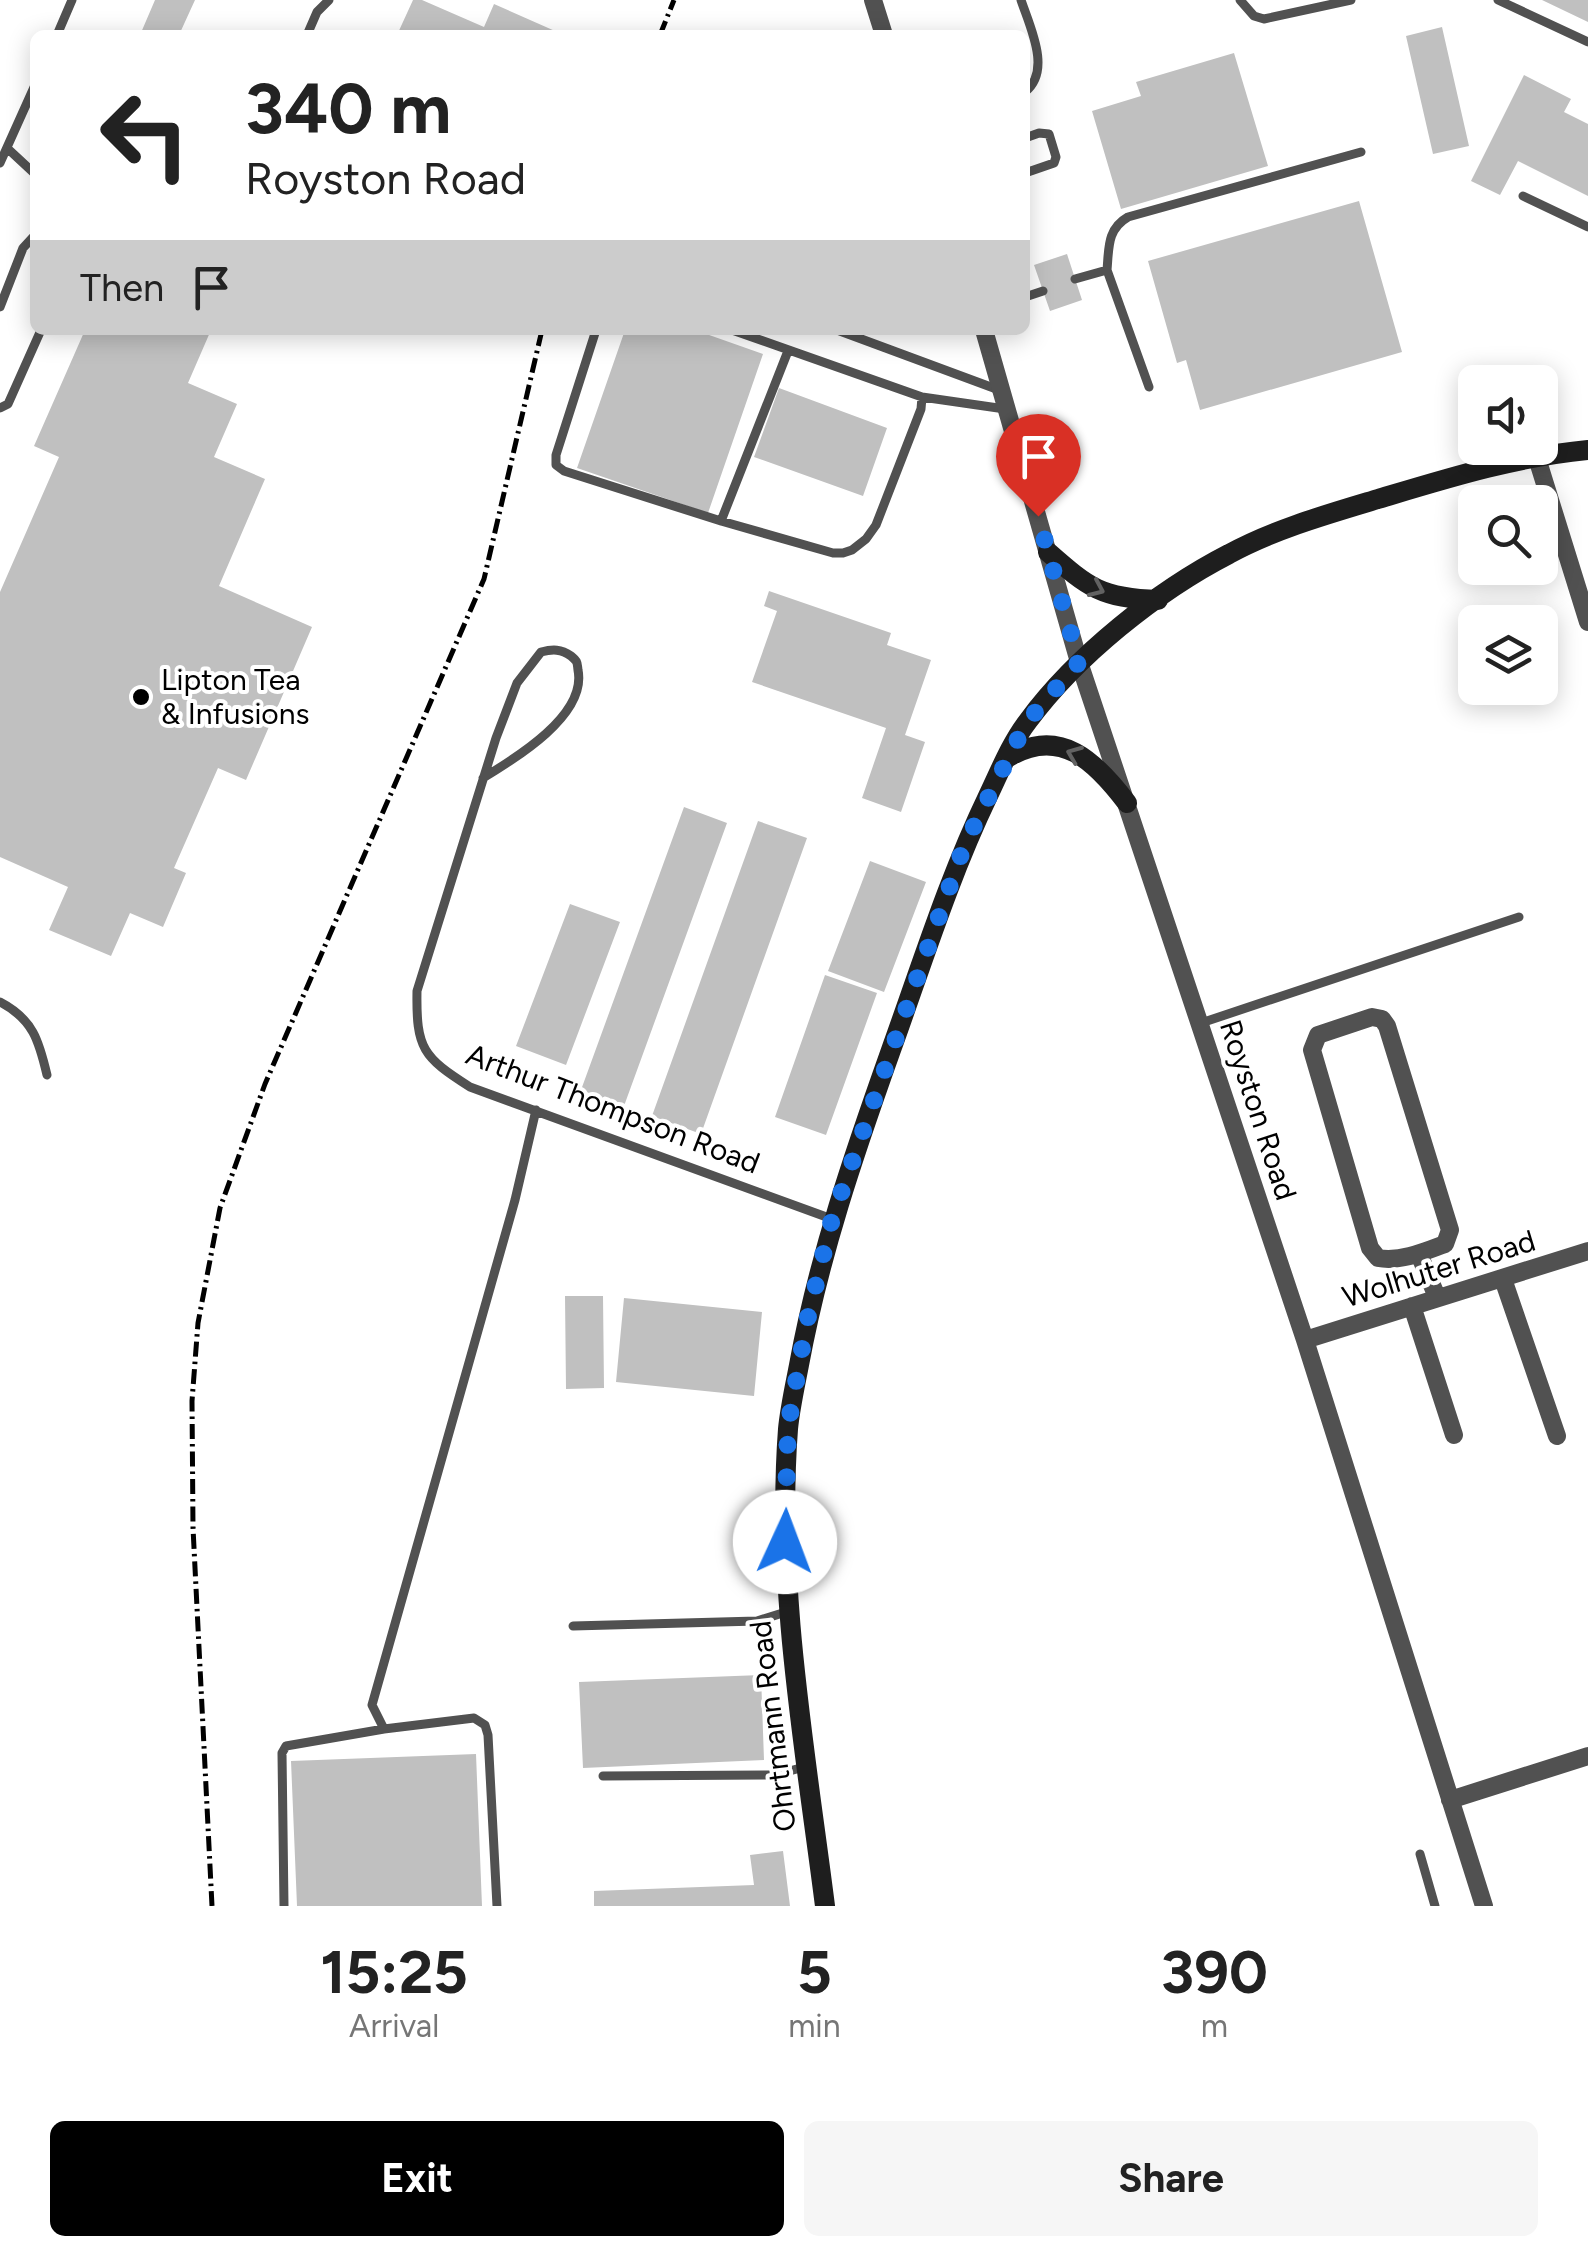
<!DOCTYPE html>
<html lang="en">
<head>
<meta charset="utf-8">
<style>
	:root { --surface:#fff; --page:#f6f6f6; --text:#222; --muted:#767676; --accent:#000 }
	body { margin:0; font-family:Figtree,sans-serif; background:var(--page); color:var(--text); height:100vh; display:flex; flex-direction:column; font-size:38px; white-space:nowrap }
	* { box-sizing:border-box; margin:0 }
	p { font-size:32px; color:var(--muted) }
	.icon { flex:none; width:55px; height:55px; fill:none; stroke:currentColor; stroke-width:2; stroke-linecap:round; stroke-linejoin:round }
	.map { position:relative; height:1906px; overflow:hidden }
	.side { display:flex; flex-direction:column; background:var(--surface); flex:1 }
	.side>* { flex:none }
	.guide { position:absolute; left:30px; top:30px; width:1000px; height:305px; border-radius:15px; box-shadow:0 5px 25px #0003; background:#fff; color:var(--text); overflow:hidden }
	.tools { position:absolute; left:1458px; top:365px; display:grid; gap:20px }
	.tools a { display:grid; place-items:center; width:100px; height:100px; border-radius:15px; background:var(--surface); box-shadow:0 5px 25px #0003; font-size:50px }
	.pin { position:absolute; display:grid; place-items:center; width:85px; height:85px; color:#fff; margin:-102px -42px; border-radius:50% 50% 50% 0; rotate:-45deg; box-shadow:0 0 10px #0007 }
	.pin .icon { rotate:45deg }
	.me { position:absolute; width:110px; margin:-55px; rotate:2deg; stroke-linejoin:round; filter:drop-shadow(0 0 8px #0008) }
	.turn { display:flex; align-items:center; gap:35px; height:210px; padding:0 50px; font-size:45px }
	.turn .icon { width:130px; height:130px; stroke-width:2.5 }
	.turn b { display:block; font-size:70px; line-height:85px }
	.then { display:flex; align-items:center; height:95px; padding:0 50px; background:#0003; gap:20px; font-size:38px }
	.eta { display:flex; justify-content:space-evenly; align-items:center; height:170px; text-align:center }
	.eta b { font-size:60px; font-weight:700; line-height:70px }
	.primary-button { display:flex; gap:20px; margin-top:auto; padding:20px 50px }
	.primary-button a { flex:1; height:115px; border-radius:15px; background:var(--accent); color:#fff; font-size:40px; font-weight:700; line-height:115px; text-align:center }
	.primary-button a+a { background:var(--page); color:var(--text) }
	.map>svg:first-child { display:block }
	.building { fill:#c0c0c0 }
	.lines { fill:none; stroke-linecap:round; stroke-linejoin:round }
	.lane { stroke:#515151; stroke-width:9 }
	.street { stroke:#515151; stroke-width:18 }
	.secondary { stroke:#1e1e1e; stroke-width:20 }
	.rail { stroke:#000; stroke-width:5; stroke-dasharray:15 5 2.5 5; stroke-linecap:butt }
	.oneway { stroke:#626262 }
	.route { stroke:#1a73e8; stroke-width:18; stroke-dasharray:0 32.4 }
	.poi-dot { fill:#000; stroke:#fff; stroke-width:4 }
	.labels { text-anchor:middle; stroke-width:8; stroke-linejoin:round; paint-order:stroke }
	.poi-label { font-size:30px; fill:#000; stroke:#fff; text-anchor:start }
	.street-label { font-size:30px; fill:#000; stroke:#fff }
</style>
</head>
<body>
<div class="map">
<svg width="1588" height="1906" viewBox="0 0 1588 1906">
	<rect width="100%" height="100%" fill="#fff"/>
	<!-- building -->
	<path class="building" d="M155,0h40l-16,35h-39z
		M413,0h9l62,27 10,-23 61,27 -2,4h-156z
		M1542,0h46v22z
		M1442,27l27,119 -36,8 -27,-118z
		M1234,53l34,113 -147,43 -29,-98 49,-15 -5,-14z
		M1524,75l47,24 -7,13 24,12v72l-70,-35 -18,34 -29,-14z
		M1359,201l43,151 -202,58 -14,-50 -9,3 -29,-102z
		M1067,254l15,46 -32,11 -16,-46z
		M85,330h126l-23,53 49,21 -23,53 51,22 -46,107 93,41 -66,153 -28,-12 -44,100 12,5 -23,54 -33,-14 -19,43 -62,-26 19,-43 -68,-30v-265l59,-135 -25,-11z
		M625,330h70l68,24 -55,159 -131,-45z
		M779,388l108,40 -24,68 -109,-39z
		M769,591l122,42 -4,12 44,15 -26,75 20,7 -24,70 -39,-14 24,-70 -134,-46 25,-71 -13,-5z
		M684,807l43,16 -103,283 -43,-16z
		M758,821l49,17 -106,296 -49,-18z
		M870,861l56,21 -42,110 -56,-21z
		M570,904l50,18 -54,143 -50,-19z
		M825,975l52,18 -51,142 -51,-18z
		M565,1296h38l1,92 -38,1z
		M624,1298l138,14 -8,84 -138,-14z
		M761,1675l3,85 -181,8 -4,-86z
		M476,1754l6,152h-185l-6,-145z
		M783,1851l7,55h-196v-15l160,-6 -4,-30z"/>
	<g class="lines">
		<!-- lane -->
		<path class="lane" d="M1021,0c9,27 31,71 4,92
			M1240,0l14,16 10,3 87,-19
			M1498,0l90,42
			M57,35l15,-35
			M307,35l10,-23 12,-12
			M1025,138l14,-5 10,1 7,23 -2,6 -29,10
			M7,148l28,26
			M0,163l35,-78
			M1523,196l65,31
			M1107,270c2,-22 0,-41 21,-53l233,-65
			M1075,279l32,-9 42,117
			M1025,297l18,-6
			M0,307l23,-59 12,-13
			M596,330l-40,125v10l8,6 157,50 112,32h10l9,-3 14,-11 10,-14 45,-116 1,-12 -190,-67
			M837,330l162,60
			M922,397l83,12
			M0,408l8,-4 33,-74
			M721,521l67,-170
			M483,778c33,-20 104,-63 95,-108 -1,-8 0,-8 -7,-14 -10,-7 -18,-7 -30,-4l-24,31 -21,55 -79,253c-1,58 6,66 53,96l362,132
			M0,1002c33,17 39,39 47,73
			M1201,1023l318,-106
			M573,1626l184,-5 32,-10
			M384,1729l-12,-24 143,-505 21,-90
			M603,1776l172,-1 29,-8
			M1420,1854l15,52
			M284,1906l-2,-153 4,-7 98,-17 90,-11 11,7 3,10 9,171"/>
		<!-- street -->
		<path class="street" d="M873,0l11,35
			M984,330l95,332 226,678 179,566
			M1536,455l52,167
			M1372,1017l10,2 5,7 63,204 -5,14c-21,8 -45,18 -67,14l-8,-10 -58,-198 6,-15z
			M1419,1254l18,43
			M1503,1279l54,157
			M1412,1306l42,129
			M1305,1340l283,-89
			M1450,1800l138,-44"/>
		<!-- secondary -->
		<path class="secondary" d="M1048,552c41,36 53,46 110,48
			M1007,758c53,-33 89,4 120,45
			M825,1906c-20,-158 -49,-317 -37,-477 2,-21 7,-43 11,-64 20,-109 55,-211 92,-315 31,-86 58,-173 97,-254 12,-25 23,-53 40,-75 48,-65 129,-130 201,-167 46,-25 99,-40 149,-55 70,-21 137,-42 210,-49"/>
		<!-- rail -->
		<path class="rail" d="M660,35l14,-35
			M212,1906l-19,-378 -1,-127 6,-78 22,-115 45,-124 219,-505 58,-249"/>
	</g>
	<!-- one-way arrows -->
	<defs><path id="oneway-chevron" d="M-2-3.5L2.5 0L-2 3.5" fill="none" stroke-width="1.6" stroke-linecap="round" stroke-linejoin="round" transform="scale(2.5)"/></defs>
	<g class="oneway">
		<use href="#oneway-chevron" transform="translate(1097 589) rotate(24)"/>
		<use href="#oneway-chevron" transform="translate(1074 754) rotate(-158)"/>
	</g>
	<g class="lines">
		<!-- route -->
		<path class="route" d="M785,1542l3,-116 19,-105 25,-102 132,-373 62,-123 53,-61 -41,-146"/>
	</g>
	<!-- markers -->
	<circle class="poi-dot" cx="141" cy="697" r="10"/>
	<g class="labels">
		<!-- poi labels -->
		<g class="poi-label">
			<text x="161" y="690">Lipton Tea<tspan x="161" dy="34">&amp; Infusions</tspan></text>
		</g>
		<!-- street labels -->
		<g class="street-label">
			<text transform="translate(613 1109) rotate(21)" y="10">Arthur Thompson Road</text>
			<text transform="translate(1258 1110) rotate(72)" y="10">Royston Road</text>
			<text transform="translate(1439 1269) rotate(-17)" y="10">Wolhuter Road</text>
			<text transform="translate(773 1726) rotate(-97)" y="10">Ohrtmann Road</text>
		</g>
	</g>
</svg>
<div class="tools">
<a><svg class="icon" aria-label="sound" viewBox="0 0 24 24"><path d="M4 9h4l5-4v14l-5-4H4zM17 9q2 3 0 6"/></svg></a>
<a><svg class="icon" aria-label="search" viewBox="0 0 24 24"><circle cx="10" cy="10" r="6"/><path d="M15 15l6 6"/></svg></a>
<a><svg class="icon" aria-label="layers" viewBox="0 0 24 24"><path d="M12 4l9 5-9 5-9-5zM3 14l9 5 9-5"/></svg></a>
</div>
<div class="pin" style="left:1038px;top:516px;background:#d93025"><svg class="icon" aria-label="arrive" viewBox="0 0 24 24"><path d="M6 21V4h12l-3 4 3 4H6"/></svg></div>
<svg class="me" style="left:785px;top:1542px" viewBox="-20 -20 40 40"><circle r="19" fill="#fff"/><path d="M0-13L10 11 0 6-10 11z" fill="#1a73e8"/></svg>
<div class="guide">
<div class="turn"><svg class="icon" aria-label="left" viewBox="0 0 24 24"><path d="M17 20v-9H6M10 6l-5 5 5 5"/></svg><div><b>340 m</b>Royston Road</div></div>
<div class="then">Then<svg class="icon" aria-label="arrive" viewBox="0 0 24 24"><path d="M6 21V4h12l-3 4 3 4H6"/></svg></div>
</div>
</div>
<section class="side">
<div class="eta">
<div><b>15:25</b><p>Arrival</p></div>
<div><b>5</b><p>min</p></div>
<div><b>390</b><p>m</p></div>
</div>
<div class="primary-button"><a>Exit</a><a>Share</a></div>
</section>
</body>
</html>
